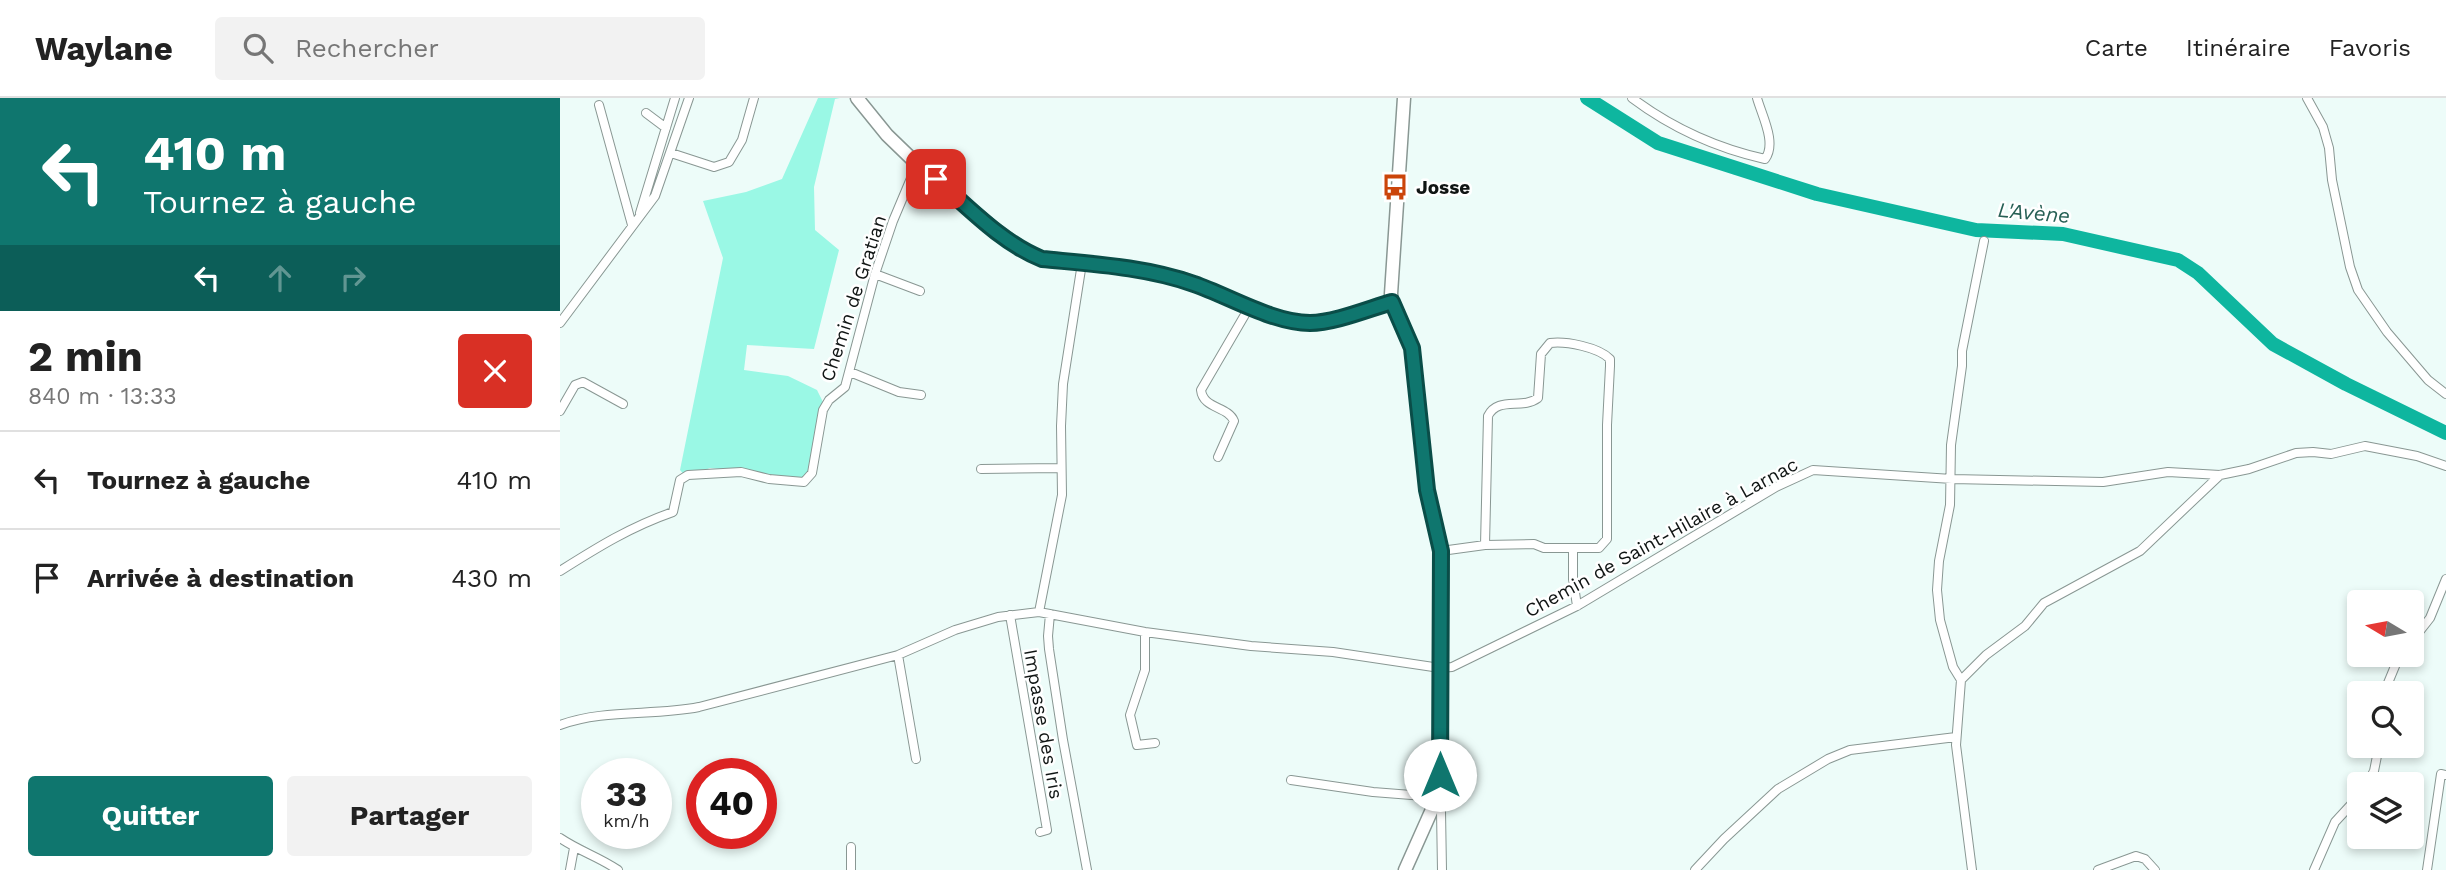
<!DOCTYPE html>
<html lang="fr">
<head>
<meta charset="utf-8">
<style>
	:root { --surface:#fff; --page:#f2f2f2; --text:#222; --muted:#767676; --line:#e0e0e0; --accent:#0f766e }
	body { margin:0; font-family:"Work Sans",sans-serif; background:var(--page); color:var(--text); height:100vh; display:flex; flex-direction:column; font-size:26px; white-space:nowrap }
	* { box-sizing:border-box; margin:0 }
	p { font-size:23px; color:var(--muted) }
	.icon { flex:none; width:38px; height:38px; fill:none; stroke:currentColor; stroke-width:2; stroke-linecap:round; stroke-linejoin:round }
	.map { position:relative; flex:1; overflow:hidden }
	.details { display:flex; flex-direction:column; background:var(--surface); width:560px }
	.details>* { flex:none }
	.guide { background:#0f766e; color:#fff; overflow:hidden }
	.needle { width:46px; rotate:280deg }
	.fabs { position:absolute; left:1787px; top:492px; display:grid; gap:14px }
	.fabs a { display:grid; place-items:center; width:77px; height:77px; border-radius:7px; background:var(--surface); box-shadow:0 4px 10px #0003; font-size:35px }
	.speed { position:absolute; left:21px; top:660px; display:flex; gap:14px; font-size:35px; font-weight:700; text-align:center }
	.speed>* { display:grid; place-content:center; width:91px; height:91px; border-radius:50%; background:var(--surface); box-shadow:0 4px 10px #0003; line-height:1 }
	.speed small { font-size:18px; font-weight:400 }
	.speed .limit { border:10px solid #d22; background:#fff; color:#111 }
	.pin { position:absolute; display:grid; place-items:center; width:60px; height:60px; color:#fff; margin:-30px; border-radius:14px; box-shadow:0 4px 10px #0006 }
	.me { position:absolute; width:77px; margin:-38px; rotate:0deg; stroke-linejoin:round; filter:drop-shadow(0 0 5px #0008) }
	.turn { display:flex; align-items:center; gap:24px; height:147px; padding:0 28px; font-size:32px }
	.turn .icon { width:91px; height:91px; stroke-width:2.5 }
	.turn b { display:block; font-size:49px; line-height:60px }
	.lanes { display:flex; align-items:center; height:66px; padding:0 28px; background:#0003; justify-content:center; gap:35px; direction:ltr }
	.lanes .off { opacity:.35 }
	.round { display:grid; place-items:center; flex:none; width:74px; height:74px; border-radius:7px; background:var(--page) }
	.summary { display:flex; align-items:center; justify-content:space-between; height:119px; padding:0 28px }
	h1 { font-size:42px; font-weight:700; line-height:52px }
	.button { display:flex; gap:14px; margin-top:auto; padding:14px 28px }
	.button a { flex:1; height:80px; border-radius:7px; background:var(--accent); color:#fff; font-size:28px; font-weight:700; line-height:80px; text-align:center }
	.button a+a { background:var(--page); color:var(--text) }
	ul { padding:0; list-style:none }
	li { display:flex; align-items:center; gap:21px; height:98px; padding:0 28px; border-top:2px solid var(--line) }
	li div { flex:1 }
	li b { display:block; font-size:26px }
	li em { font-style:normal }
	header { display:flex; align-items:center; gap:42px; box-sizing:border-box; height:98px; padding:0 35px; background:var(--surface); border-bottom:2px solid var(--line) }
	header strong { font-size:33px }
	nav { display:flex; gap:38px; margin-inline-start:auto; font-size:24px }
	.search { width:490px; height:63px; background:var(--page); display:flex; align-items:center; gap:18px; box-sizing:border-box; padding:0 24px; border-radius:7px; color:var(--muted); font-size:26px }
	main { display:flex; flex:1; min-height:0 }
	.map>svg:first-child { display:block }
	.green { fill:#9af8e5 }
	.lines { fill:none; stroke-linecap:round; stroke-linejoin:round }
	.river { stroke:#0eb69f; stroke-width:14 }
	.street-casing { stroke:#899793; stroke-width:10 }
	.secondary-casing { stroke:#899793; stroke-width:15 }
	.street { stroke:#fff; stroke-width:8 }
	.secondary { stroke:#fff; stroke-width:12 }
	.route-casing { stroke:#0a4d48; stroke-width:18 }
	.route { stroke:#0f766e; stroke-width:12 }
	.labels { text-anchor:middle; stroke-width:5; stroke-linejoin:round; paint-order:stroke }
	.poi-label { font-size:19px; font-weight:bold; fill:#101514; stroke:#fff; text-anchor:start }
	.street-label { font-size:19px; fill:#101514; stroke:#fff }
	.water-label { font-size:21px; font-style:italic; fill:#276055; stroke:#fff }
</style>
</head>
<body>
<header>
<strong>Waylane</strong>
<div class="search"><svg class="icon" aria-label="search" viewBox="0 0 24 24"><circle cx="10" cy="10" r="6"/><path d="M15 15l6 6"/></svg>Rechercher</div>
<nav><a>Carte</a><a>Itinéraire</a><a>Favoris</a></nav>
</header>
<main>
<section class="details">
<div class="guide">
<div class="turn"><svg class="icon" aria-label="left" viewBox="0 0 24 24"><path d="M17 20v-9H6M10 6l-5 5 5 5"/></svg><div><b>410 m</b>Tournez à gauche</div></div>
<div class="lanes"><svg class="icon" aria-label="left" viewBox="0 0 24 24"><path d="M17 20v-9H6M10 6l-5 5 5 5"/></svg><svg class="icon off" aria-label="ahead" viewBox="0 0 24 24"><path d="M12 20V5M6 11l6-6 6 6"/></svg><svg class="icon off" aria-label="right" viewBox="0 0 24 24"><path d="M7 20v-9h11M14 6l5 5-5 5"/></svg></div>
</div>
<div class="summary"><div><h1>2 min</h1><p>840 m · 13:33</p></div><a class="round" style="background:#d93025;color:#fff"><svg class="icon" aria-label="close" viewBox="0 0 24 24"><path d="M6 6l12 12M18 6L6 18"/></svg></a></div>
<ul>
<li><svg class="icon" aria-label="left" viewBox="0 0 24 24"><path d="M17 20v-9H6M10 6l-5 5 5 5"/></svg><div><b>Tournez à gauche</b></div><em>410 m</em></li>
<li><svg class="icon" aria-label="arrive" viewBox="0 0 24 24"><path d="M6 21V4h12l-3 4 3 4H6"/></svg><div><b>Arrivée à destination</b></div><em>430 m</em></li>
</ul>
<div class="button"><a>Quitter</a><a>Partager</a></div>
</section>
<div class="map">
<svg width="1886" height="772" viewBox="0 0 1886 772">
	<rect width="100%" height="100%" fill="#edfcf9"/>
	<!-- green -->
	<path class="green" d="M258,0h22l-5,1 -21,88 1,43 24,20 -25,99 -67,-4 -3,25 44,6 29,14 6,12 -13,67 -8,9 -92,-10 -24,9 -6,-7 43,-212 -20,-57 43,-9 36,-13z"/>
	<g class="lines">
		<!-- river -->
		<path class="river" d="M1027,0l71,45 159,51 159,36 87,4 115,26 20,13 75,71 73,40 100,49"/>
		<!-- street casing -->
		<g class="street-casing">
			<path id="street" d="M1072,0c40,30 84,50 133,61 12,-16 -3,-43 -8,-61
				M1747,0l16,29 6,21 3,32 18,87 8,23 29,42 41,48 18,14
				M39,7l33,120
				M86,15l20,15
				M111,55l43,14 15,-5 13,-22 12,-42
				M80,115l35,-115
				M315,176l45,17
				M0,225l95,-127 34,-98
				M290,274l49,20 22,3
				M0,313l15,-26 8,-3 40,22
				M658,359l16,-36c-6,-15 -31,-12 -33,-31l49,-84
				M421,371l80,-1
				M1013,450v31l4,27
				M881,453l44,-6 49,-1 10,4h55l8,-9v-114l3,-59v-7c-12,-12 -44,-18 -60,-16l-9,11 -3,44c-16,12 -40,-2 -50,18l-3,129
				M0,473c38,-24 70,-44 113,-59l7,-32 8,-5 53,-3 28,7 35,3 8,-9 11,-63 6,-10 16,-13 30,-113 18,-53 24,-57
				M479,514l23,-117 -1,-69 2,-42 19,-121
				M490,516l-2,22 1,13 14,91 24,130
				M450,517l37,215 -7,2
				M585,534v38l-15,45 7,30 18,-2
				M1852,543l18,-23 16,-39
				M338,557l18,104
				M1401,582l25,-25 39,-29 19,-23 96,-52 80,-76
				M1827,595l1,-10 12,-29
				M0,627c44,-16 93,-9 139,-18l199,-52 57,-25 43,-13 41,-5 106,20 106,14 82,6 107,16 12,-1 125,-61 199,-119 37,-17 139,9 151,3 65,-10 52,3 29,-6 47,-16 17,-1 18,2 34,-8 52,10 29,10
				M731,682l82,12 64,5
				M1807,686l7,-13 5,-25
				M874,707l7,6 1,59
				M0,740c19,13 39,19 58,32
				M10,772l4,-22
				M291,772v-23
				M1135,772l29,-31 54,-50 50,-30 22,-9 106,-13
				M1412,772l-16,-125 5,-65 -8,-13 -13,-47 -3,-30 2,-29 11,-56 1,-60 11,-79v-15l22,-110
				M1538,772l38,-14 9,3 10,11
				M1754,772l21,-48 24,-26
				M1867,772l14,-96 5,1"/>
		</g>
		<!-- secondary casing -->
		<g class="secondary-casing">
			<path id="secondary" d="M297,0l30,37 30,29 74,62 37,27 14,6c51,5 104,8 152,25 34,11 81,39 116,39 24,0 58,-14 82,-21
				M844,0l-13,196 1,8 20,45 15,143 14,61 1,18 -2,206 -6,30 -29,65"/>
		</g>
		<!-- street -->
		<use href="#street" class="street"/>
		<!-- secondary -->
		<use href="#secondary" class="secondary"/>
	</g>
	<g class="lines">
		<!-- route casing -->
		<g class="route-casing">
			<path id="route" d="M376,81c32,28 66,64 106,80 51,5 104,8 152,25 35,12 79,39 116,39 24,0 58,-14 82,-21l20,46 15,142 14,61 -1,224"/>
		</g>
		<!-- route -->
		<use href="#route" class="route"/>
	</g>
	<!-- icons -->
	<defs>
		<g id="bus-bare" transform="scale(2.1)"><path d="M-5-6H5V4H4V6H2V4H-2V6H-4V4H-5ZM-3.5-4V0h7V-4ZM-3.5 1.2v1.5H-2V1.2ZM2 1.2v1.5H3.5V1.2Z" fill="#cb450a" stroke="#fff" stroke-width="2.5" paint-order="stroke"/></g>
	</defs>
	<g fill-rule="evenodd">
		<use href="#bus-bare" x="835" y="89"/>
	</g>
	<g class="labels">
		<!-- poi labels -->
		<g class="poi-label">
			<text x="856" y="96">Josse</text>
		</g>
		<!-- street labels -->
		<g class="street-label">
			<text transform="translate(293 200) rotate(-72)" y="7">Chemin de Gratian</text>
			<text transform="translate(1101 439) rotate(-29)" y="7">Chemin de Saint-Hilaire à Larnac</text>
			<text transform="translate(484 626) rotate(80)" y="7">Impasse des Iris</text>
		</g>
		<!-- water labels -->
		<g class="water-label">
			<text transform="translate(1474 115) rotate(5)" y="7">L'Avène</text>
		</g>
	</g>
</svg>
<div class="fabs">
<a><svg class="needle" viewBox="-14 -14 28 28"><path d="M0-13l5 13h-10z" fill="#e53935"/><path d="M0 13l5-13h-10z" fill="#767676"/></svg></a>
<a><svg class="icon" aria-label="search" viewBox="0 0 24 24"><circle cx="10" cy="10" r="6"/><path d="M15 15l6 6"/></svg></a>
<a><svg class="icon" aria-label="layers" viewBox="0 0 24 24"><path d="M12 4l9 5-9 5-9-5zM3 14l9 5 9-5"/></svg></a>
</div>
<div class="speed"><div>33<small>km/h</small></div><div class="limit">40</div></div>
<div class="pin" style="left:376px;top:81px;background:#d93025"><svg class="icon" aria-label="arrive" viewBox="0 0 24 24"><path d="M6 21V4h12l-3 4 3 4H6"/></svg></div>
<svg class="me" style="left:880px;top:677px" viewBox="-20 -20 40 40"><circle r="19" fill="#fff"/><path d="M0-13L10 11 0 6-10 11z" fill="#0f766e"/></svg>
</div>
</main>
</body>
</html>
